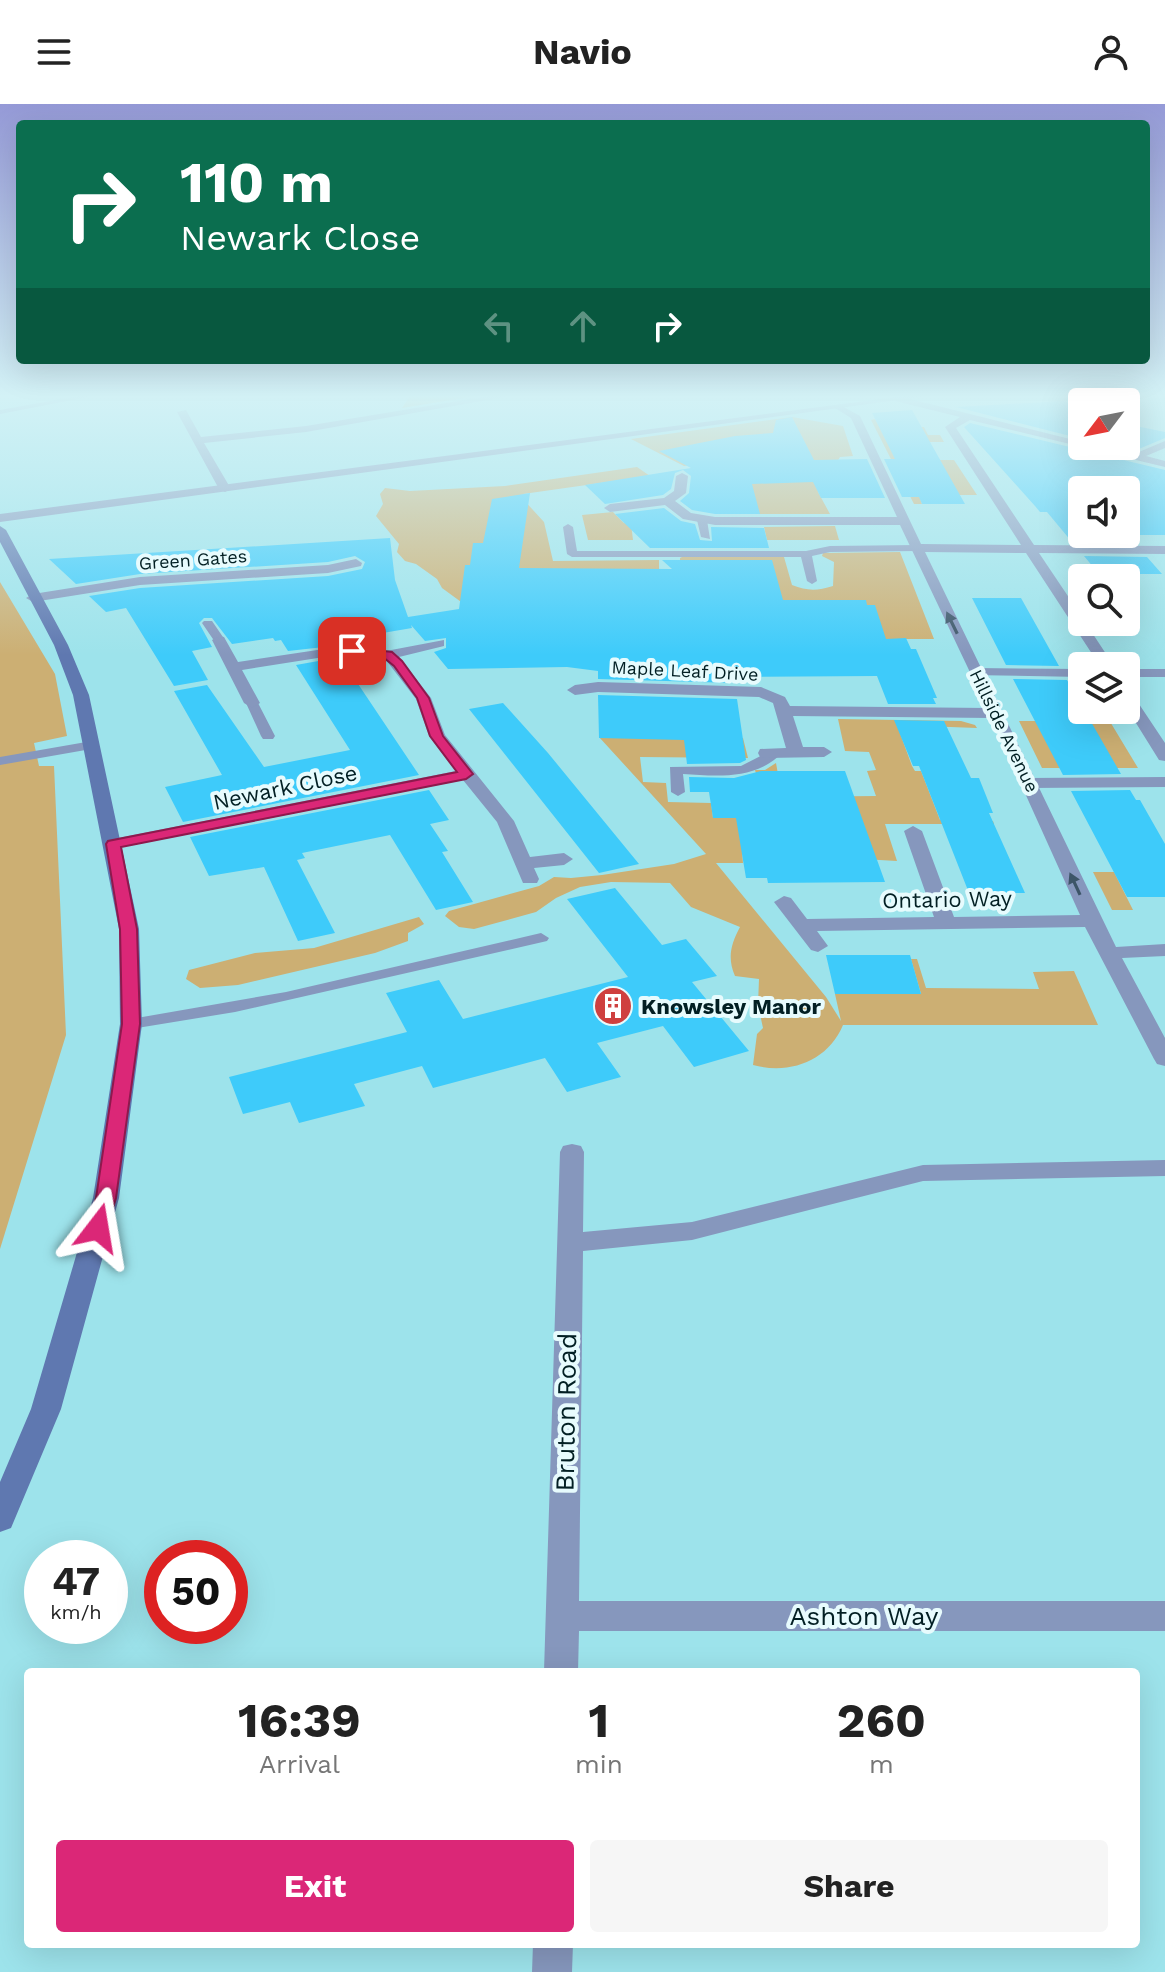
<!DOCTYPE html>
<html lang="en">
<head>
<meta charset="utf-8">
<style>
	:root { --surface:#fff; --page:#f6f6f6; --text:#222; --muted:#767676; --accent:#db2777 }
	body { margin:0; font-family:"Work Sans",sans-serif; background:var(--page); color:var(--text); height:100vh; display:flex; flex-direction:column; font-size:30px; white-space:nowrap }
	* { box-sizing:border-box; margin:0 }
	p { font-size:26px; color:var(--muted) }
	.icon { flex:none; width:44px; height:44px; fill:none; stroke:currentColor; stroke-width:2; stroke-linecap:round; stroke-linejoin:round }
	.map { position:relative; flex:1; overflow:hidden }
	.panel { position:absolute; left:24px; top:1564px; width:1116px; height:280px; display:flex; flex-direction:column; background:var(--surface); border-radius:8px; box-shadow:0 8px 32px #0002 }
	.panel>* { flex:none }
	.guide { position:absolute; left:16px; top:16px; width:1134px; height:244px; border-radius:8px; box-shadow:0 8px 32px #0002; background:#0b6e4f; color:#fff; overflow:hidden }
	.needle { width:52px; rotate:238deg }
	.tools { position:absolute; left:1068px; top:284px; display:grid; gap:16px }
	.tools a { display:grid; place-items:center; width:72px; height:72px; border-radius:8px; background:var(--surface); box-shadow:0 8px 32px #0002; font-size:40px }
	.speed { position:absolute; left:24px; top:1436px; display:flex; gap:16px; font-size:40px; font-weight:700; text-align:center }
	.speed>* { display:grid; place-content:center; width:104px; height:104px; border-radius:50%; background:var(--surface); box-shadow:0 8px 32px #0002; line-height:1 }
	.speed small { font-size:20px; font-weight:400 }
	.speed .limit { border:12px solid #d22; background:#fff; color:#111 }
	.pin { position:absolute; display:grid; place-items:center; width:68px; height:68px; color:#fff; margin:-34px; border-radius:16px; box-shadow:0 4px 12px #0006 }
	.me { position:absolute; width:88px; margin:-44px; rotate:14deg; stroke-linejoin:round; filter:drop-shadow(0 0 6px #0008) }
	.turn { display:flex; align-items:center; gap:28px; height:168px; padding:0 32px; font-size:36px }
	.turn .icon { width:104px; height:104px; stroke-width:2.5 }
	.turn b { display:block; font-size:56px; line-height:68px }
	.lanes { display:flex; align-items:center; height:76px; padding:0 32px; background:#0003; justify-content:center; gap:40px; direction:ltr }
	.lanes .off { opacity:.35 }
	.eta { display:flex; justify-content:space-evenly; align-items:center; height:136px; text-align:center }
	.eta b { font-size:48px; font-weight:700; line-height:56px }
	.button { display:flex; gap:16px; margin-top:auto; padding:16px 32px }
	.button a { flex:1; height:92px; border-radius:8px; background:var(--accent); color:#fff; font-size:32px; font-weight:700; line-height:92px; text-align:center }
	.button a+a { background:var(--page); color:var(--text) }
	header { display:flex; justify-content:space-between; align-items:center; height:104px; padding:0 32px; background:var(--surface); font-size:36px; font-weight:700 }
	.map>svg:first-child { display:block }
	.green { fill:#ccaf73 }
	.building { fill:#3ecbfa; fill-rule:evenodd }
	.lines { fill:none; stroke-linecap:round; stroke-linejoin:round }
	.service { fill:#8697bd; fill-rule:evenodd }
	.pedestrian { fill:#8697bd; fill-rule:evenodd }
	.minor { fill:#8697bd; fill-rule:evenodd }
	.tertiary { fill:#8697bd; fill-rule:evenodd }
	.secondary { fill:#5f78b0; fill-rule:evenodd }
	.oneway { fill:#3d5568 }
	.route { fill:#db2777; stroke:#8e194d; stroke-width:2 }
	.labels { text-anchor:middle; stroke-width:8; stroke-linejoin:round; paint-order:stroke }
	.far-street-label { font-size:18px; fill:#021f23; stroke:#e7fbfd }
	.street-label { font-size:22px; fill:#021f23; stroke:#e7fbfd }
	.poi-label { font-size:22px; font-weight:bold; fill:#021f23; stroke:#e7fbfd; text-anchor:start }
	.near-street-label { font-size:26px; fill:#021f23; stroke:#e7fbfd }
</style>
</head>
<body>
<header><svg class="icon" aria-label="menu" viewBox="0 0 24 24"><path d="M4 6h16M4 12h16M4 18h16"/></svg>Navio<svg class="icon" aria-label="person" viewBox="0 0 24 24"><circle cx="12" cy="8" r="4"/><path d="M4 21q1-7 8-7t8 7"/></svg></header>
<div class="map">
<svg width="1165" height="1868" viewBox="0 0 1165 1868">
	<rect width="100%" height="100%" fill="#9de3eb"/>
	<!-- green -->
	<path class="green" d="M411,290h77l-86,14z
		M792,313l51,9 10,30 -13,1 -22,35 12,22h-74l-41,-52 -31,4 -53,-27z
		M875,315l4,7 45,1 4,8h12l4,7h-56l42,18h24l23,35h-58l3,9h-8l-43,-84z
		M637,363l13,9 -127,18 -1,4 22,24 9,39 106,-1v9l22,29 -1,-40 4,-2 100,1 8,28c15,6 25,6 41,1l1,-24 -12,-6 1,-3 77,-1 34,87h-72l-394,-32 -26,-19 -5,-9 -21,-15 -11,-3 -8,-9 2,-8 -23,-28 7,-12 -3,-10 5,-6 25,3 95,-5z
		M613,408l11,11 7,1 2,16h-45l-6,-25z
		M835,422l4,14h-72l-3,-13z
		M0,478l55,92 12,62 -33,7 5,23h15l12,269 -66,214z
		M1073,585l9,1v20h21l35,58h-96l-23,-47h42l-8,-18h28z
		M838,615l123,2 14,4 2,3 -80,-3 15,41 3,5h6l19,49 53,1 1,3h-109l12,37 -155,-9 1,11h-27l110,134 15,24 -6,-27h86l-10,-35h6l9,29 113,1 -6,-17 41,-1 24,54h-255c-15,36 -53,50 -90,40l4,-31 6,-6 -5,-23 1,-26 -24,-3c-8,-18 -4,-32 5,-49l-49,-20 -21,-24 -59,-1 -31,5 -24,11 -20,14 -62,17 -15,-2 -14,-11 4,-5 90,-25 15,-9 17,1 31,-3 72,-11 32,-10 -107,-117 144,1 5,20 -108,-1 3,25 23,1 2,19 43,1 2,15h56l-14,-48h10l11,-7 6,34 94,-1 -9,-25 9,-1 -7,-18 -24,-1z
		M1093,768h21l19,38h-21z
		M419,813l5,7 -16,9v8l-33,12 -137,32 -38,3 -14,-9 3,-9 66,-17 59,-5z"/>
	<!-- building -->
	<path class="building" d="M1063,297l19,6v32l-126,-32z
		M912,306l53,94h-43l-3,-7h-17l-18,-38h11l-23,-46z
		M792,313l22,43 53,-1 18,39h-64l-8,-16 -61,2 8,30h-45l-23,-4 -12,-9 9,-8 2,-17 -8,-6 -8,3 -4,16 -8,6 -58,9 -20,-19 106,-17 -32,-17 76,-15 38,-3 3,-13z
		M970,319l195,47v65h-39l7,8 -61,-1 -25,-30h-7l-5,-6 -71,-79zM1082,386h44v44h-44z
		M1126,320l39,8v6l-31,13 -20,-5h12z
		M530,389l-11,75 153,1 -10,-9h110l11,40h83l1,5h8l11,34 20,-1 5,11h5l21,49h-4l3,6h-48l-11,-28 -144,1 1,6 -136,-4v-8l-31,-4 -119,2 -14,-17 12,-4v-10l-21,3 -14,-16 1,3 -82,14 3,4 -45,5 -7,-11 -6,1 -2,-3 -41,6 -20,-26h-8l-5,5 13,24 -20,4 16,29 -34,6 -48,-78 -20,4 -17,-16 51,-8 188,-12 34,-7 3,-7 -10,-6 -27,6 -188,12 -64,10 -27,-25 341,-21 5,42 13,37 51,-8 6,-44h5l3,-22h10l9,-44z
		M664,404l17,13 14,3 5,16 12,1 -1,-14 53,1 5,20h-119l-35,-34z
		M1084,452l63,1 15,17h-63z
		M972,494h49l38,68 -53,-1z
		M324,556h18l77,115 -236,47 -18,-35 57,-12 -48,-84 33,-6 57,82 86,-17 -54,-85z
		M1013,575l54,1 54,94 -58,1z
		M598,591l139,4 9,61 -6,3 -53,1 -3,-24 -85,-2z
		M503,599l45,50 91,111 -40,9 -130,-164z
		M894,616l50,1 27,57h8l14,35h-4l36,80h-56l-50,-127h-6z
		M761,667h84l40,111 -117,1 -1,-5h-21l-10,-60h-23l-4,-26h-19l-1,-15 45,1z
		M429,686l20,30 -19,4 18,27 -6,1 31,50 -37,8 -46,-75 -88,18 3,5 -8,2 38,73 -37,8 -34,-74 -55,9 -19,-39z
		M1130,686l6,10h4l25,44v53h-38l-56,-106z
		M615,784l47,57 24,-6 31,37 -25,6 57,69 -55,16 -31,-41 -66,17 24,34 -54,15 -22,-34 -112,30 -11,-22 -68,18 11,22 -66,17 -9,-21 -47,12 -14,-37 178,-45 -21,-39 53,-13 24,39 165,-42 -61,-78z
		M826,851h84l11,39h-86z"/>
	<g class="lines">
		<!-- service -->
		<path class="service" d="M89,290h14l-103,20v-4z
			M702,413l5,3 3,19 -9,-2 -4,-17z
			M568,420l5,3 4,24h229l24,-5 87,-1 5,3 -5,3 -87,1 -18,4 5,25 -5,3 -5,-3 -6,-24h-229l-5,-3 -4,-27z
			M204,517h8l13,19 -2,2h-8l-13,-19z
			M248,596l10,3 17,33 -2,3h-10l-2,-3 -15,-33z
			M92,637l5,1v6l-97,17v-8z
			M774,645l5,1v6c-27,24 -63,20 -96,18l2,18 -7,4 -7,-4 -1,-25 71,-1z
			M541,829l8,5 -2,3 -312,71 -104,17 -9,-5 9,-5 155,-27z"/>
		<!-- pedestrian -->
		<path class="pedestrian" d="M975,564l107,1v8l-112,-2v-6z
			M1165,673v10l-136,1 -9,-5 9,-5z"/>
		<!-- minor -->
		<path class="minor" d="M501,290h20l-215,38 -102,11 27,46 -6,3 -6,-3 -42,-77 9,-2 15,27 105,-11z
			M834,290h34l-5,3z
			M898,292l184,46v4h20l32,8 31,-13v7l-19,8 19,5v6l-195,-47 -14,8 78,117 131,1v8l-126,-1 43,64v5h3l29,44h-14l-74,-113 -101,-1 191,395 49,-3v12l-43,2 43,80v28l-8,-2 -3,-5 -69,-132 -268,4 11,15 -10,6 -7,-2 -37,-48 10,-6 7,2 16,21 127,-2 -30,-86 9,-5 9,5 32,86 126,-2 -89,-197 -198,-2 10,31h21l8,5 -8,5 -58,1 -6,-1 -2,-4 2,-4 26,-1 -13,-45 -14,-6 -161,-5 -23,3 -8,-5 8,-5 23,-3 163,5 24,10 5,9 197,2 -87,-183h-185l-32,-6 -18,-14 -55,7 -6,-4 6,-4 54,-6 10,-7 2,-15 6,-3 6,3 -2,17 -11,8 16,12 24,4h182l-46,-99 -16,-10 5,-3 20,11 61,128 100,1 -76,-118 15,-10 -65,-16z
			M356,455l6,4 -1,3 -33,7 -188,12 -107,17 -7,-4 7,-4 107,-17 188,-12z
			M219,532l5,1 14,25 86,-13 49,-1 13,3 58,-11v6l-45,11 32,41 14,37 69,86 16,36 34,-4 9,6 -9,6 -30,3 5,11 -2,4h-14l-26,-61 -34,-42 -350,69 -6,-1 -3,-4 3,-4 6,-1 343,-68 -27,-35 -13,-37 -30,-39 -14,-4 -48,1 -82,13 18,33 -8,5 -8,-5 -32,-63z
			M1126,565h39v8h-39z
			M1126,586l5,2 34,51v18l-6,-1 -33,-53z
			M572,1040l9,2 3,6 -1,80 109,-10 231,-57 242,-5v16l-242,5 -231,59 -109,11 -4,350h586v30h-586l-1,41h-34l16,-520 3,-6z
			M533,1840h40l-1,28h-40z"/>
		<!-- tertiary -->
		<path class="tertiary" d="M919,290h23l-942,128v-8z"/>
		<!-- secondary -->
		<path class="secondary" d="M0,422l6,4 62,115 21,50 50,234 3,95 -23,174 -58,211 -50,119 -11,4v-50l31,-73 62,-211 27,-174 -1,-95 -46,-234 -19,-50 -54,-103z"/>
	</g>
	<!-- one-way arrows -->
	<defs><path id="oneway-solid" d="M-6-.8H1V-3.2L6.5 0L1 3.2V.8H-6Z" transform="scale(2)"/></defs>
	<g class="oneway">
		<use href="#oneway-solid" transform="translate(952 519) rotate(-116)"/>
		<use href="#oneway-solid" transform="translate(1075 780) rotate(-115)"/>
	</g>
	<!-- sky -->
	<linearGradient id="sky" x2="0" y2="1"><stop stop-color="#959ad7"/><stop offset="0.53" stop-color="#d3f2f6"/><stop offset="1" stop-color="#d3f2f6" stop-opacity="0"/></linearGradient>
	<rect width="1165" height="551" fill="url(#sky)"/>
	<!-- route -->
	<path class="route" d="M352,543l40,5 10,9 27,37 14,38 30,38 -7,5 -345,68 16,82 3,95 -24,174 -11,36h-15l-3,-6 9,-30 26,-174 -2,-95 -14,-85 2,-3 349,-69 -27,-36 -13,-38 -23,-32 -10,-8 -36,-5v-5z"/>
	<!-- icons -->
	<defs>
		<g id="building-disc" transform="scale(2)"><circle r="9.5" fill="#cf403f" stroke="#e7fbfd"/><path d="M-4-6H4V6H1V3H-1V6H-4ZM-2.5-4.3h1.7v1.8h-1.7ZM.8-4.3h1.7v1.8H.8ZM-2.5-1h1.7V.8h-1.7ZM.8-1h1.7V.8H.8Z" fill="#fff"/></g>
	</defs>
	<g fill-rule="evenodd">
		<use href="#building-disc" x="613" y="902"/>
	</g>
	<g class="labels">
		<!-- far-street labels -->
		<g class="far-street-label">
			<text transform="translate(193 456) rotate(-4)" y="6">Green Gates</text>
			<text transform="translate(685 567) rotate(3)" y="6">Maple Leaf Drive</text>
			<text transform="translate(1004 627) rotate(64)" y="6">Hillside Avenue</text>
		</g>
		<!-- street labels -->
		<g class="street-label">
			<text transform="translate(285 683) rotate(-12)" y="8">Newark Close</text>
			<text transform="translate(947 795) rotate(-1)" y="8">Ontario Way</text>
		</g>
		<!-- poi labels -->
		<g class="poi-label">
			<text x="641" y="910">Knowsley Manor</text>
		</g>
		<!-- near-street labels -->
		<g class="near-street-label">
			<text transform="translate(566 1308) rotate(-89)" y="9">Bruton Road</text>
			<text x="864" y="1521">Ashton Way</text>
		</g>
	</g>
</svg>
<div class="tools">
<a><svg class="needle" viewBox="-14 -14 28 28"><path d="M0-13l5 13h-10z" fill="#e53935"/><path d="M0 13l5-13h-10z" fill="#767676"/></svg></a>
<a><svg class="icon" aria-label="sound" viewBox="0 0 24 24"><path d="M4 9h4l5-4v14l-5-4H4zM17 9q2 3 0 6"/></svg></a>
<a><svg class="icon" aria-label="search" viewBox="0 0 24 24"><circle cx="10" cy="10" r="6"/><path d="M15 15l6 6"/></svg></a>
<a><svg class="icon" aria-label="layers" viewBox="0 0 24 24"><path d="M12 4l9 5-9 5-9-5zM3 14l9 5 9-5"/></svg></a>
</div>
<div class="speed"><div>47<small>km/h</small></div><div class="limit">50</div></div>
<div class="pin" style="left:352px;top:547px;background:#d93025"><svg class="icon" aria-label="arrive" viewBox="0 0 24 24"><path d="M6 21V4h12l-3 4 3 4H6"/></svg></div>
<svg class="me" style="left:98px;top:1124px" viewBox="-20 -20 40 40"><path d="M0-17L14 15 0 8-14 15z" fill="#db2777" stroke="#fff" stroke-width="4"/></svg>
<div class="guide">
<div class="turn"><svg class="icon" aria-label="right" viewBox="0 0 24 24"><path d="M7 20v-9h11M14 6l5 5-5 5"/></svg><div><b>110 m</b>Newark Close</div></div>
<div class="lanes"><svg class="icon off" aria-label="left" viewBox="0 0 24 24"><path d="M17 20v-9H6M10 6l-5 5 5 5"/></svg><svg class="icon off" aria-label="ahead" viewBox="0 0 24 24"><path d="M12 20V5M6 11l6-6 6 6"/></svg><svg class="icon" aria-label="right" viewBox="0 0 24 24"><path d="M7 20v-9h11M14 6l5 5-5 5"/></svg></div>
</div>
<section class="panel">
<div class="eta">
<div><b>16:39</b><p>Arrival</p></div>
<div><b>1</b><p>min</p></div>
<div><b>260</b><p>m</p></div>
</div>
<div class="button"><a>Exit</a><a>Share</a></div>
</section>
</div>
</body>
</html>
